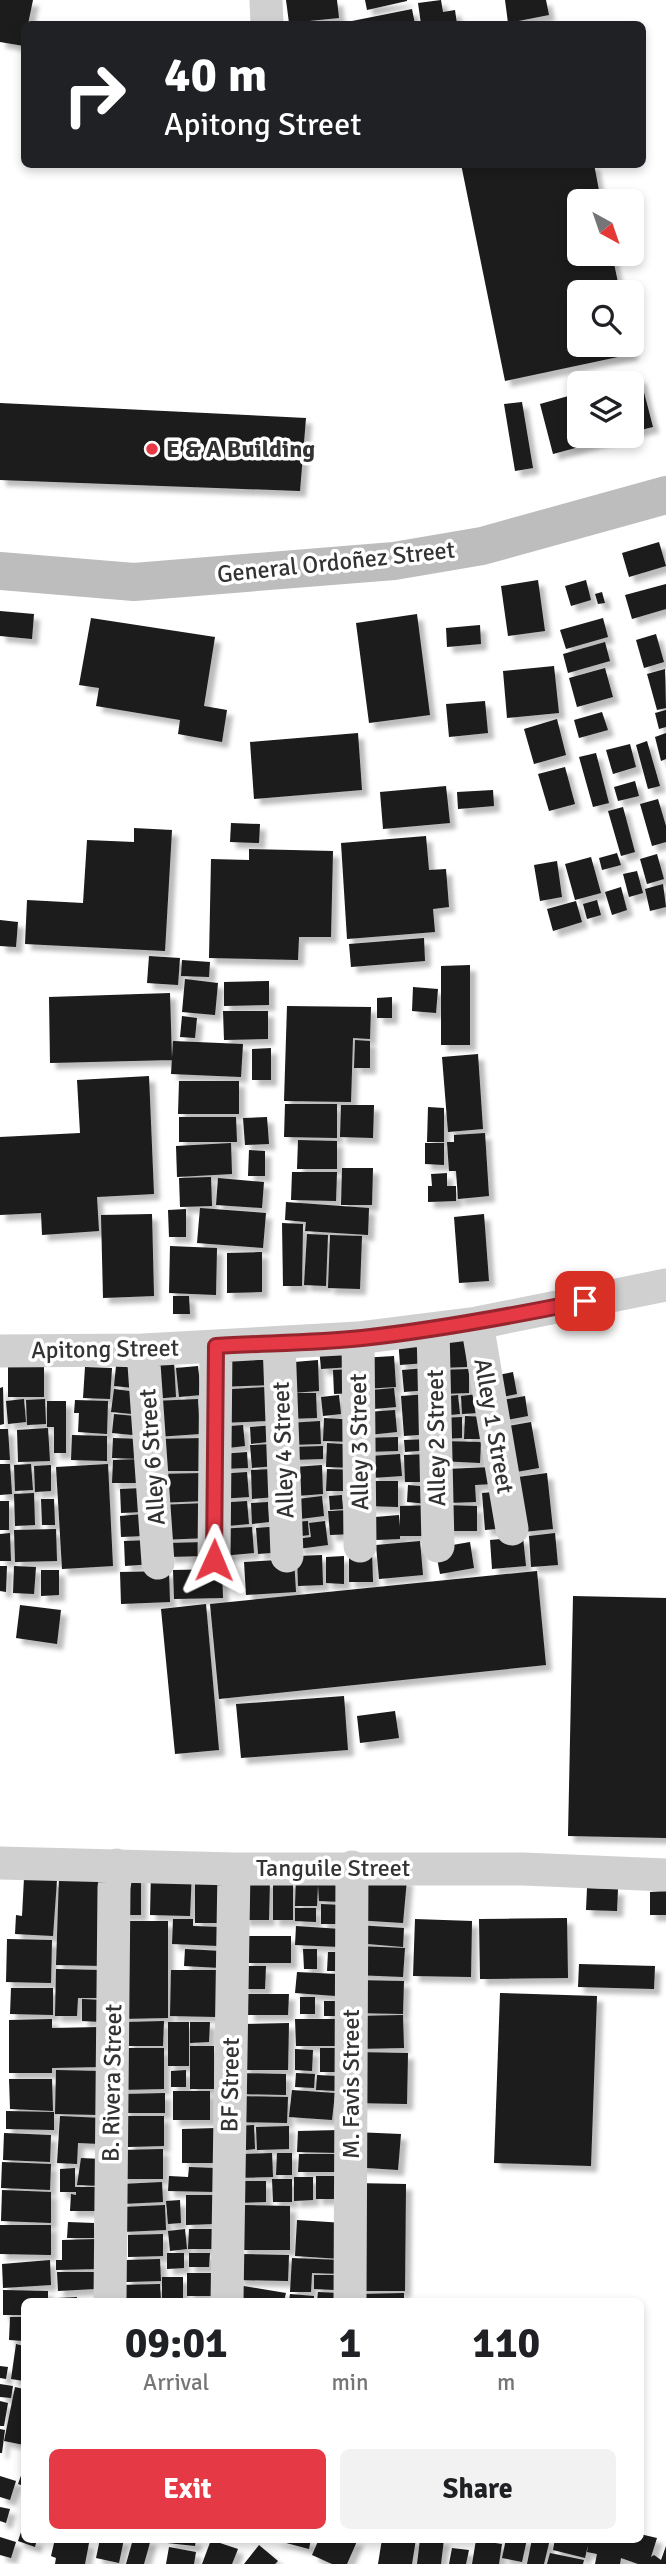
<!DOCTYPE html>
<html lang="en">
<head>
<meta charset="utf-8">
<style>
	:root { --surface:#fff; --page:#f2f2f2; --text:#202124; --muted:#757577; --accent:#e63946 }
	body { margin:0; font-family:Signika,sans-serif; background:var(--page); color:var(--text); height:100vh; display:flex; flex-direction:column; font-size:26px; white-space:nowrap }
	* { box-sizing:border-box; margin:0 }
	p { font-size:23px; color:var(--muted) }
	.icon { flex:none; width:38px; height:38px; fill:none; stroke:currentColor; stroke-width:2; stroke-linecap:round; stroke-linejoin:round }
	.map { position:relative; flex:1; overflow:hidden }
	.side { position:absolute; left:21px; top:2298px; width:623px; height:245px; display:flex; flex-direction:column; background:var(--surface); border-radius:10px; box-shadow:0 4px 10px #0003 }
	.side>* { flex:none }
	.top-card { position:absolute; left:21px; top:21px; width:625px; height:147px; border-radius:10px; box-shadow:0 4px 10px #0003; background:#202124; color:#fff; overflow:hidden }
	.needle { width:46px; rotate:140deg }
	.controls { position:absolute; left:567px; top:189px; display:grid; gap:14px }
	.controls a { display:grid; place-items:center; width:77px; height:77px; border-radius:10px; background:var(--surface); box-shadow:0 4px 10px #0003; font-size:35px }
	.pin { position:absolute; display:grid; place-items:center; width:60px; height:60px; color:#fff; margin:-30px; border-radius:14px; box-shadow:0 4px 10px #0006 }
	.me { position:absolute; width:77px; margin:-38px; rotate:1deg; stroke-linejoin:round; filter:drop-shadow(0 0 5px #0008) }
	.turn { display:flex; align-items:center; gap:24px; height:147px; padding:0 28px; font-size:32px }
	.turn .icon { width:91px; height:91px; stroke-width:2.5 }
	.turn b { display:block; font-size:49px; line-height:60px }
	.eta { display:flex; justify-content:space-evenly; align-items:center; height:119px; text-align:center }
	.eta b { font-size:42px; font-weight:700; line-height:49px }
	.cta { display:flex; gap:14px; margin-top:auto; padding:14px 28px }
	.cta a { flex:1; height:80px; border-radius:10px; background:var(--accent); color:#fff; font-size:28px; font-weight:700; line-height:80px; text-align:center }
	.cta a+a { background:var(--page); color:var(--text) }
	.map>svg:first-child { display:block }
	.building { fill:#1a1a1a; filter:url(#shadow) }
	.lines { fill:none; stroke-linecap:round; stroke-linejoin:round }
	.street { stroke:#d0d0d0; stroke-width:33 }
	.secondary { stroke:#bdbdbd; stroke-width:38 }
	.route-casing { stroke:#96252e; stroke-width:18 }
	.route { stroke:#e63946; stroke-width:12 }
	.poi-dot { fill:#e63946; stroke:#fff; stroke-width:2.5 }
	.labels { text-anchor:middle; stroke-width:7; stroke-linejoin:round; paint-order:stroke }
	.poi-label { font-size:24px; font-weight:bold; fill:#333; stroke:#fff; text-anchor:start }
	.street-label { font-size:24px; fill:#333; stroke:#fff }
</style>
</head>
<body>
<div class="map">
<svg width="666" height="2564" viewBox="0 0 666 2564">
	<defs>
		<filter id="shadow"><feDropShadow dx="6" dy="6" stdDeviation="2" flood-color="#0004"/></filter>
	</defs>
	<rect width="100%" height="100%" fill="#fff"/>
	<!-- building -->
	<path class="building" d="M0,0h33l-5,24h-4v22l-24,-4z
		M286,0h51l2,18 -50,5z
		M365,0h42v1l-40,9z
		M441,0l2,12 12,-2 2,14h-36l-3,-21z
		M505,0h41l3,15 -41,8z
		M412,9l3,15h-62l-1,-3z
		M461,164h133l7,37h-22v53h33l8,38h-41v53h52l1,9 -127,27z
		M640,377l13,50 -21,5v-49l-12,-1z
		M579,393v43l37,1 -63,17 -13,-50z
		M522,402l11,66 -18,3 -11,-67z
		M0,403l306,15 -6,73 -300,-11z
		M659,542l7,24 -37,11 -7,-24z
		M538,580l7,51 -37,5 -7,-50z
		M586,580l5,20 -20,6 -6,-20z
		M666,584v25l-34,10 -7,-24z
		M602,592l3,11 -7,1 -3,-10z
		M0,611l34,3 -2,25 -32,-3z
		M417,614l13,101 -61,8 -13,-100z
		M91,618l124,19 -11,69 23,4 -5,32 -44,-8 2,-14 -84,-14 3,-18 -20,-3z
		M603,618l5,19 -42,12 -6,-19z
		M480,625l1,19 -34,3 -1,-19z
		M656,634l8,28 -20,6 -8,-28z
		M605,642l5,19 -42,12 -5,-19z
		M554,666l5,47 -52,5 -4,-47z
		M605,668l8,29 -36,10 -8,-29z
		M665,669l1,39 -9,2 -10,-36z
		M485,701l3,32 -39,4 -3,-33z
		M666,710v17l-7,2 -4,-16z
		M602,712l6,18 -29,8 -5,-18z
		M557,719l9,36 -32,9 -10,-35z
		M358,733l4,57 -108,9 -4,-57z
		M666,733v26l-5,2 -6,-24z
		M647,741l13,45 -12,3 -12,-44z
		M630,744l6,23 -23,7 -7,-24z
		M596,753l13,50 -16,4 -14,-50z
		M565,767l10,37 -26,7 -11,-37z
		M635,781l4,15 -21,5 -4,-14z
		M446,786l4,37 -67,6 -3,-37z
		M493,790l1,16 -36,3 -1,-17z
		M658,799l8,27v16l-14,4 -12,-42z
		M623,807l12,45 -14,4 -13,-45z
		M231,823l29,1 -1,19 -29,-1z
		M134,828l38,2 -7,121 -140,-7 2,-44 56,3 4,-63 47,2z
		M426,836l3,34 17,-1 3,38 -16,2 2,23 -88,7 -6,-96z
		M249,849l84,2 -2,86h-32l-1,23 -89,-2 2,-99 38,1z
		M617,853l4,12 -19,5 -3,-12z
		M657,854l7,25 -17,5 -7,-25z
		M591,857l10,36 -26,7 -10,-36z
		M557,861l5,36 -22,4 -6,-36z
		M637,871l6,22 -14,4 -6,-23z
		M663,884l3,23 -16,4 -5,-22z
		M621,887l6,23 -15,5 -7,-23z
		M597,900l4,15 -14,4 -4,-15z
		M576,901l6,21 -29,9 -6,-22z
		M0,920l18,2 -2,25 -16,-1z
		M424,938l1,23 -74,6 -2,-23z
		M149,956l31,2 -2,27 -31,-2z
		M182,960l28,2 -1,15 -28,-1z
		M470,965v80h-29v-79z
		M185,979l33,4 -3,32 -33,-3z
		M269,981v24l-45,1v-24z
		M413,987l25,2 -2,24 -24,-2z
		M170,993l2,67 -122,3 -1,-66z
		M392,997v21h-15v-20z
		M287,1006l84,1 -1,32 -17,-1 -2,64 -67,-1z
		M223,1011h45v28l-44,1z
		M182,1016l15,2 -2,20 -15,-1z
		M355,1040l15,1v27h-16z
		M173,1041l70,3 -2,33 -70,-3z
		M271,1048v32h-19v-31z
		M478,1054l5,75 -35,3 -6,-75z
		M149,1076l5,118 -57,3 2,34 -57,4 -1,-22 -41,2v-78l80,-4 -3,-53z
		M179,1081h60v33h-61z
		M285,1104h52v34l-53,-1z
		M341,1105h33l-1,33 -33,-1z
		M428,1107l16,1v34h-17z
		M179,1117h57l1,25h-58z
		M267,1117l2,27 -24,1 -2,-27z
		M485,1133l4,63 -31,3 -2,-28h-7l-2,-29h7v-7z
		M298,1140l39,1v28h-40z
		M231,1143l1,31 -55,3 -1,-31z
		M425,1143h19v22l-19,-1z
		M249,1150l16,1v25h-17z
		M342,1168h31l-1,37h-31z
		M292,1172h45l-1,29 -45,-1z
		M447,1173v13h9v15l-28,1v-16h4l-1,-12z
		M211,1177l1,29 -32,1 -1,-29z
		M218,1178l46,4 -2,26 -46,-3z
		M286,1202l83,6 -1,27 -63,-4 1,-9 -21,-2z
		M200,1208l66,5 -3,35 -66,-5z
		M186,1209v28h-17l-1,-27z
		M152,1214l2,82 -51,2 -2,-83z
		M484,1214l5,67 -30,2 -5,-66z
		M282,1223l21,1 -1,62h-19z
		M307,1234l21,1 -2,51 -22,-1z
		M330,1235l32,1 -2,53 -32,-1z
		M170,1246l47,2 -1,47 -47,-2z
		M262,1252v40l-35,1v-40z
		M173,1296h16l1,18h-17z
		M466,1333l1,34 -29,1 -1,-33z
		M423,1336l3,27 -26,2 -2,-27z
		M350,1347l1,20 -30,2 -2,-21z
		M218,1356l54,2v27l-53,2z
		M394,1356l2,31 -33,2 -2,-31z
		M318,1360l1,31 -28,2h25l1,25 -32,1 -3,-56z
		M174,1361l2,36 -23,2 -2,-36z
		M8,1366h36v31h-36z
		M116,1366l20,2 -2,20 -20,-2z
		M198,1366l3,29 -22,2 -3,-29z
		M85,1367l27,1 -2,31 -27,-1z
		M426,1368l2,22 -24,2 -2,-22z
		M352,1369l2,24 -20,1 -1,-24z
		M469,1369v24l-29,1v-24z
		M513,1372l4,22 -25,5 -4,-22z
		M3,1387l1,37 -4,1v-37z
		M266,1387l2,34 -49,2 -2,-33z
		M394,1388l2,19 -22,2 -2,-19z
		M114,1389l31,4 -2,22 -32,-3z
		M429,1394l3,40 -28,2 -3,-40z
		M478,1394l1,19 -17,1 -1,-18z
		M339,1395l2,19 -18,2 -2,-19z
		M458,1395l2,19 -20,2 -1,-19z
		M525,1396l3,20 -32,6 -4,-20z
		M24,1399l2,23 -18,2 -2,-23z
		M45,1399l1,25 -19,1 -1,-25z
		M198,1399l2,35 -44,3 -2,-36z
		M75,1400l33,1 -1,33 -29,-2 1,-19h-5z
		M47,1401h19v52h-12v-26h-7z
		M395,1410l2,22 -29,3 -1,-23z
		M114,1414l31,3 -2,19 -31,-3z
		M465,1416l21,1 -1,22h-21z
		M462,1417v21l-21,1v-21z
		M324,1418l33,2 -1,22 -33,-1z
		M320,1421l1,23 -33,1v-22z
		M531,1422l8,46 -34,6 -8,-46z
		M243,1425l2,21 -26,3 -1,-22z
		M275,1425l1,16 -25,3 -1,-17z
		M48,1428l2,33 -32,1 -1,-32z
		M0,1429h8l2,31h-10z
		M72,1435l35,1v25l-36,-1z
		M398,1437v14l-33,1v-14z
		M113,1438l29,1 -1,20 -29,-1z
		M203,1438l1,33h-46l-1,-32z
		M430,1439l1,11 -26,2 -1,-12z
		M441,1441l40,1 -1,21 -40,-2z
		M327,1443l30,2 -1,23 -30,-1z
		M274,1444l1,22 -23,2 -2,-23z
		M323,1446v13l-32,1v-13z
		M247,1452l1,16 -28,1v-15z
		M400,1454l2,22 -30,2 -2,-22z
		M428,1454l1,28h-24l-1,-27z
		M141,1459v24h-29l1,-23z
		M0,1464h10l2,30 -12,1z
		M31,1464l2,26 -18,1 -1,-26z
		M108,1464l5,102 -51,3 -6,-102z
		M51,1465v26l-16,1 -1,-26z
		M322,1465l1,29 -27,2 -2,-29z
		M492,1467l1,17 -18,1 1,17 -29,1 -1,-34z
		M273,1469l2,28 -23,2 -1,-29z
		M327,1469l30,1 -1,21h-30z
		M247,1472l2,25 -30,2 -2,-25z
		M204,1473l1,28 -48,2 -1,-29z
		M547,1473l6,56 -30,3 -5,-55z
		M367,1481h31v26l-31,-1z
		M408,1485l23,2 -2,17 -22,-2z
		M142,1488l1,24 -22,1 -1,-24z
		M504,1491l4,37 -23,2 -3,-37z
		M34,1493l1,32 -20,1 -1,-32z
		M342,1495l1,14 -13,1 -1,-14z
		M322,1496l2,20 -32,4 -2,-20z
		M41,1499h13l1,26h-13z
		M0,1501h9v29h-9z
		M247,1501l2,23 -32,3 -1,-24z
		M268,1502l1,20 -17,2 -1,-21z
		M207,1503l1,35 -49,2 -1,-35z
		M436,1505v31h-36v3l-24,1 -1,-23 24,-2 1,12v-21z
		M444,1505l33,1v25h-33z
		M351,1510l3,24 -24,1 -2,-24z
		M143,1514l1,22 -23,1 -1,-21z
		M308,1521l1,14 -14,2 -2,-15z
		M325,1521l3,24 -30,4 -1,-10 14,-2 -2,-14z
		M282,1526l2,26 -26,2 -2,-26z
		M252,1527l2,26 -33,3 -2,-27z
		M56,1529l1,32 -42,1 -1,-32z
		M10,1533l1,28h-11v-27z
		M555,1533l3,32 -27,2 -2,-31z
		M523,1537l3,29 -34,3 -2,-29z
		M151,1540l1,24 -27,2 -1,-25z
		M420,1541l3,34 -44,4 -3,-34z
		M205,1542v14l-37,1 -1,-14z
		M470,1542l4,26 -34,6 -5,-26z
		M349,1551h23l1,31h-24z
		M322,1555l1,30 -25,1 -1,-30z
		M344,1556v28l-18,-1v-26z
		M294,1559l2,33 -50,3 -2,-33z
		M0,1566h7l-1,26 -6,-1z
		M14,1566l22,1 -2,27 -21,-1z
		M222,1569l1,29 -49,1 -1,-29z
		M41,1570h18v25l-18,1z
		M169,1571l1,31 -49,2 -1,-32z
		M537,1571l9,94 -327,34 -9,-95z
		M573,1596l93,2v240l-98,-2z
		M206,1604l13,146 -44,4 -14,-145z
		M20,1605l41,5 -4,34 -41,-6z
		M344,1696l4,54 -107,8 -5,-54z
		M395,1711l4,27 -39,5 -3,-27z
		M151,1870h41l-2,46 -40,-1z
		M120,1873h21v42h-20z
		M223,1875l1,48h-29v-47z
		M358,1875l49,4 -4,44 -48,-3z
		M296,1876h46l-1,26 -22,-1 -1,-16 -1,21h-22z
		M59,1877l47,2 -3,87 -47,-1z
		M24,1878l33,2 -4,56 -38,-2 1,-19 6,1z
		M243,1880h27l-1,40h-26z
		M273,1880h20v40h-20z
		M587,1888l31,1 -1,22 -31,-1z
		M666,1891v24h-16v-23z
		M321,1904l21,1 -1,19h-20z
		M295,1908h21v14l-21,-1z
		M567,1918l1,60 -88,1 -1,-60z
		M173,1919h20v7l27,1 -1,19 -47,-2z
		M415,1919l57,2 -1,56 -58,-1z
		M119,1921h49v97l-49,1z
		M357,1925l47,3 -1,19 -47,-4z
		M296,1926l45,3 -1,18 -45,-2z
		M246,1936h45v27h-45z
		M7,1939l45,1 -1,43 -45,-1z
		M357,1946l48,2 -2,29 -48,-2z
		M185,1949l37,2 -1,17 -37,-2z
		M303,1949h14v20h-13z
		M328,1952h8v19h-9z
		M579,1964l76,2 -1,23 -76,-2z
		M241,1966h25l-1,23h-24z
		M56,1969l45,1 -1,28h-22l-1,18h-22z
		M171,1970h47l-1,47 -47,-1z
		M297,1972l40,2 -1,22 -41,-3z
		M356,1980l48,1 -1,33 -49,-1z
		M11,1988h42v27l-43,-1z
		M500,1993l97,3 -6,170 -97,-3z
		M248,1994h41l-1,21h-40z
		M300,1997h15v17h-15z
		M82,1999l20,1v22l-20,-1z
		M324,2001h14v15h-14z
		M403,2015l1,33 -48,1v-33z
		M52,2019v9l48,-1v40l-48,1v5h-43v-53z
		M295,2019h41v27h-40z
		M164,2021l-1,25h-36v-24z
		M168,2022h21v44h-21z
		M190,2022h20l-1,20 -19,1z
		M289,2023l-1,47h-45v-46z
		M190,2046h24v43h-24z
		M119,2048h45v41l-45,1z
		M320,2048h17v24h-17z
		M295,2049l18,1 -1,21 -17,-1z
		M355,2052l53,1 -1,51 -54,-1z
		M56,2070l45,1 -1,44 -45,-1z
		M186,2070v17h-15v-16z
		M237,2073l49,1v21l-49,-1z
		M296,2073l19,1 -1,14 -19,-1z
		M317,2075l21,1 -1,15 -21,-1z
		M9,2079h43l1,32 -43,-2z
		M292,2090l43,3 -3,27 -43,-3z
		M173,2091h37v29h-37z
		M165,2093v20h-42v-19z
		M238,2096l50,1 -1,26 -50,-1z
		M6,2111l48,1v18l-48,-1z
		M60,2116l43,2 -2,26 -23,-1 -1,21 -20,-1z
		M128,2116h36v30l-36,1z
		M254,2125l1,24 -17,2 -1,-25z
		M289,2126v23l-32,1 -1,-23z
		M216,2128v35h-34v-34z
		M339,2130v23l-42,-1 1,-21z
		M354,2132l47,2 -3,36 -46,-3z
		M4,2133l47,2 -1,27 -47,-2z
		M163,2149v30h-43v-29z
		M272,2153l1,24 -42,1 12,-24z
		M277,2153h15v22h-16z
		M299,2154h38l1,18h-40z
		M81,2158l21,1 -1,27 -24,-1z
		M2,2162l49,2 -1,26 -49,-2z
		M189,2167l27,1v24l-48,-1 1,-15 19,1z
		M75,2168v19h21l-1,24h-25l1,-17 5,1v-3h-16v-23z
		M316,2176h24v23h-24z
		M294,2177h19v23l-19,1z
		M272,2179h20v23h-19z
		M237,2181h29v21l-29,1z
		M162,2182l1,20 -42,2v-20z
		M354,2183l52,1 -1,107h-52z
		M2,2190l49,2v31l-50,-2z
		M186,2195h28v29l-28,1z
		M180,2200l1,23 -13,1 -2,-23z
		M165,2205l1,25 -44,2v-25z
		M242,2205l48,1v44h-49z
		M297,2220l47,3 -3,36 -46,-3z
		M68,2222l26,1v15h-27z
		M0,2225h51v30l-51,-1z
		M185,2229l2,20 -17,2 -2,-20z
		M189,2229h24v20h-25z
		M163,2234v22l-35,1v-22z
		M98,2239v30l-42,1v-10h6v-20z
		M167,2253h17v15l-17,1z
		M189,2253h21l-1,14h-20z
		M238,2254l51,1 -1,26 -51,-1z
		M292,2258l49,2 -1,14 -28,-1 -1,19h-21z
		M160,2259l1,22 -35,1 -1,-22z
		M50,2260l1,25 -48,3 -1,-24z
		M57,2272h38v17l-37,2z
		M187,2273h25l-1,23h-24z
		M314,2275h21v15l-21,-1z
		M162,2277h21v21l-21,1z
		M160,2284l1,17h-43v-16z
		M238,2285l48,8 -2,8h-48z
		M3,2290l45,1v10h-24v14h-21z
		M318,2292l21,1 -1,8h-21z
		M404,2293v8h-43l-1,-7z
		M290,2294l24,2v5h-25z
		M77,2297v4h-20v-3z
		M10,2317h14v24l-15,-1z
		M16,2344l8,2v35l-13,-2z
		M0,2366l8,1 -2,12 -6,-1z
		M0,2384l13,2 -2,12 -11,-1z
		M15,2387l9,2v56l-20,-4z
		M0,2401l8,2 -4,23h-4z
		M0,2429l5,1 -3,23h-2z
		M24,2467v19l-6,-2z
		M0,2476l16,5 -6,19 -10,-3z
		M0,2507l10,2 -4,14 -6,-2z
		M24,2523v16h13l-2,8 -17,-6z
		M640,2534l17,4 -6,19 3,-2 7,5 5,-14v18h-28l-17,-6 -1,6h-25l2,-10 -10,-2 1,-7 -3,13 -32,-8 2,-11h85z
		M0,2537l16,5 -5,16 -11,-3z
		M55,2539h18l16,4 -4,21h-30l1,-6 -5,-2z
		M100,2539h24l-5,24 -23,-5z
		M133,2539h18l-7,25h-18z
		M168,2539h28l-1,7 -28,-3z
		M271,2539h40l-2,10z
		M319,2539h39l-11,25h-15l-20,-9z
		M382,2539h34l-4,25h-34z
		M420,2539h24l-3,25h-24z
		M506,2539h21l-5,23 -20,-4z
		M532,2539h18l-6,25h-17z
		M211,2540l27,9 -6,15h-30z
		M476,2540l26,4 -3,20h-27z
		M259,2545l19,16 -3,3h-31z
		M169,2547l27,5 -2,12h-28z
		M452,2548l17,2 -3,14h-17z
		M550,2553l34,7 -1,4h-36z"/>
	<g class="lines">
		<!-- street -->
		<path class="street" d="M266,0l1,24
			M477,1323l35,206
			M433,1329l5,217
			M358,1338l2,208
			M279,1343l8,213
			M143,1350l15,213
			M0,1351l143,-1 215,-12 119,-15 189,-38
			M214,1560l2,-214
			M0,1863l234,6h289l143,6
			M110,2301l4,-413 3,-23
			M227,2301l7,-432
			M350,2301l2,-434"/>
		<!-- secondary -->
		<path class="secondary" d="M0,571l134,11 260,-21 88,-15 184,-51"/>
	</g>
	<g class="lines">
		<!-- route casing -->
		<g class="route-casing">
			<path id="route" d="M214,1560l2,-214c49,-3 98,-3 146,-8 75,-8 149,-22 223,-37"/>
		</g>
		<!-- route -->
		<use href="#route" class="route"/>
	</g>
	<!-- markers -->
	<circle class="poi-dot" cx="152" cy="449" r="7"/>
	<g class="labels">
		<!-- poi labels -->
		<g class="poi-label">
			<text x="166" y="457">E &amp; A Building</text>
		</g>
		<!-- street labels -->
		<g class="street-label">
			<text transform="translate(336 562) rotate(-6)" y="8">General Ordoñez Street</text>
			<text transform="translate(105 1349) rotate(-1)" y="8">Apitong Street</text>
			<text transform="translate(494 1426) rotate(80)" y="8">Alley 1 Street</text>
			<text transform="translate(436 1438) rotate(-91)" y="8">Alley 2 Street</text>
			<text transform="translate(359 1442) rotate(-91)" y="8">Alley 3 Street</text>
			<text transform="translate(283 1450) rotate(-92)" y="8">Alley 4 Street</text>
			<text transform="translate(152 1457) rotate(-94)" y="8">Alley 6 Street</text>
			<text x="333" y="1876">Tanguile Street</text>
			<text transform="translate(112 2083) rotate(-89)" y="8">B. Rivera Street</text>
			<text transform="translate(351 2084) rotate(-90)" y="8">M. Favis Street</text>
			<text transform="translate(230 2085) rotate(-89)" y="8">BF Street</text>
		</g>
	</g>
</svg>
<div class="controls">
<a><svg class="needle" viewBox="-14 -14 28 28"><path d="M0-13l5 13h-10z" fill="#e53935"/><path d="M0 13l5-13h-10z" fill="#757577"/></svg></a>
<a><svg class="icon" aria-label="search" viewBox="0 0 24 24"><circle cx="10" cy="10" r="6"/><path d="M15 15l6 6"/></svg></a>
<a><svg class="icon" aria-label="layers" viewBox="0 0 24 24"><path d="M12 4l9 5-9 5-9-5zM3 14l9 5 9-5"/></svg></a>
</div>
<div class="pin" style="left:585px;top:1301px;background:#d93025"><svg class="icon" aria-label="arrive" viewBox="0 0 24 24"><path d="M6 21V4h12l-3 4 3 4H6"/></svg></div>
<svg class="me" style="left:214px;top:1560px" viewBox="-20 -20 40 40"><path d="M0-17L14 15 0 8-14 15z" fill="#e63946" stroke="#fff" stroke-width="4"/></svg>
<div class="top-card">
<div class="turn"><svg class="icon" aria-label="right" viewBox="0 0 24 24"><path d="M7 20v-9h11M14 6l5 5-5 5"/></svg><div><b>40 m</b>Apitong Street</div></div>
</div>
<section class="side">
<div class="eta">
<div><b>09:01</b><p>Arrival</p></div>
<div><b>1</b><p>min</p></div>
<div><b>110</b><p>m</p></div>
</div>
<div class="cta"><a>Exit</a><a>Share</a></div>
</section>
</div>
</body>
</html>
